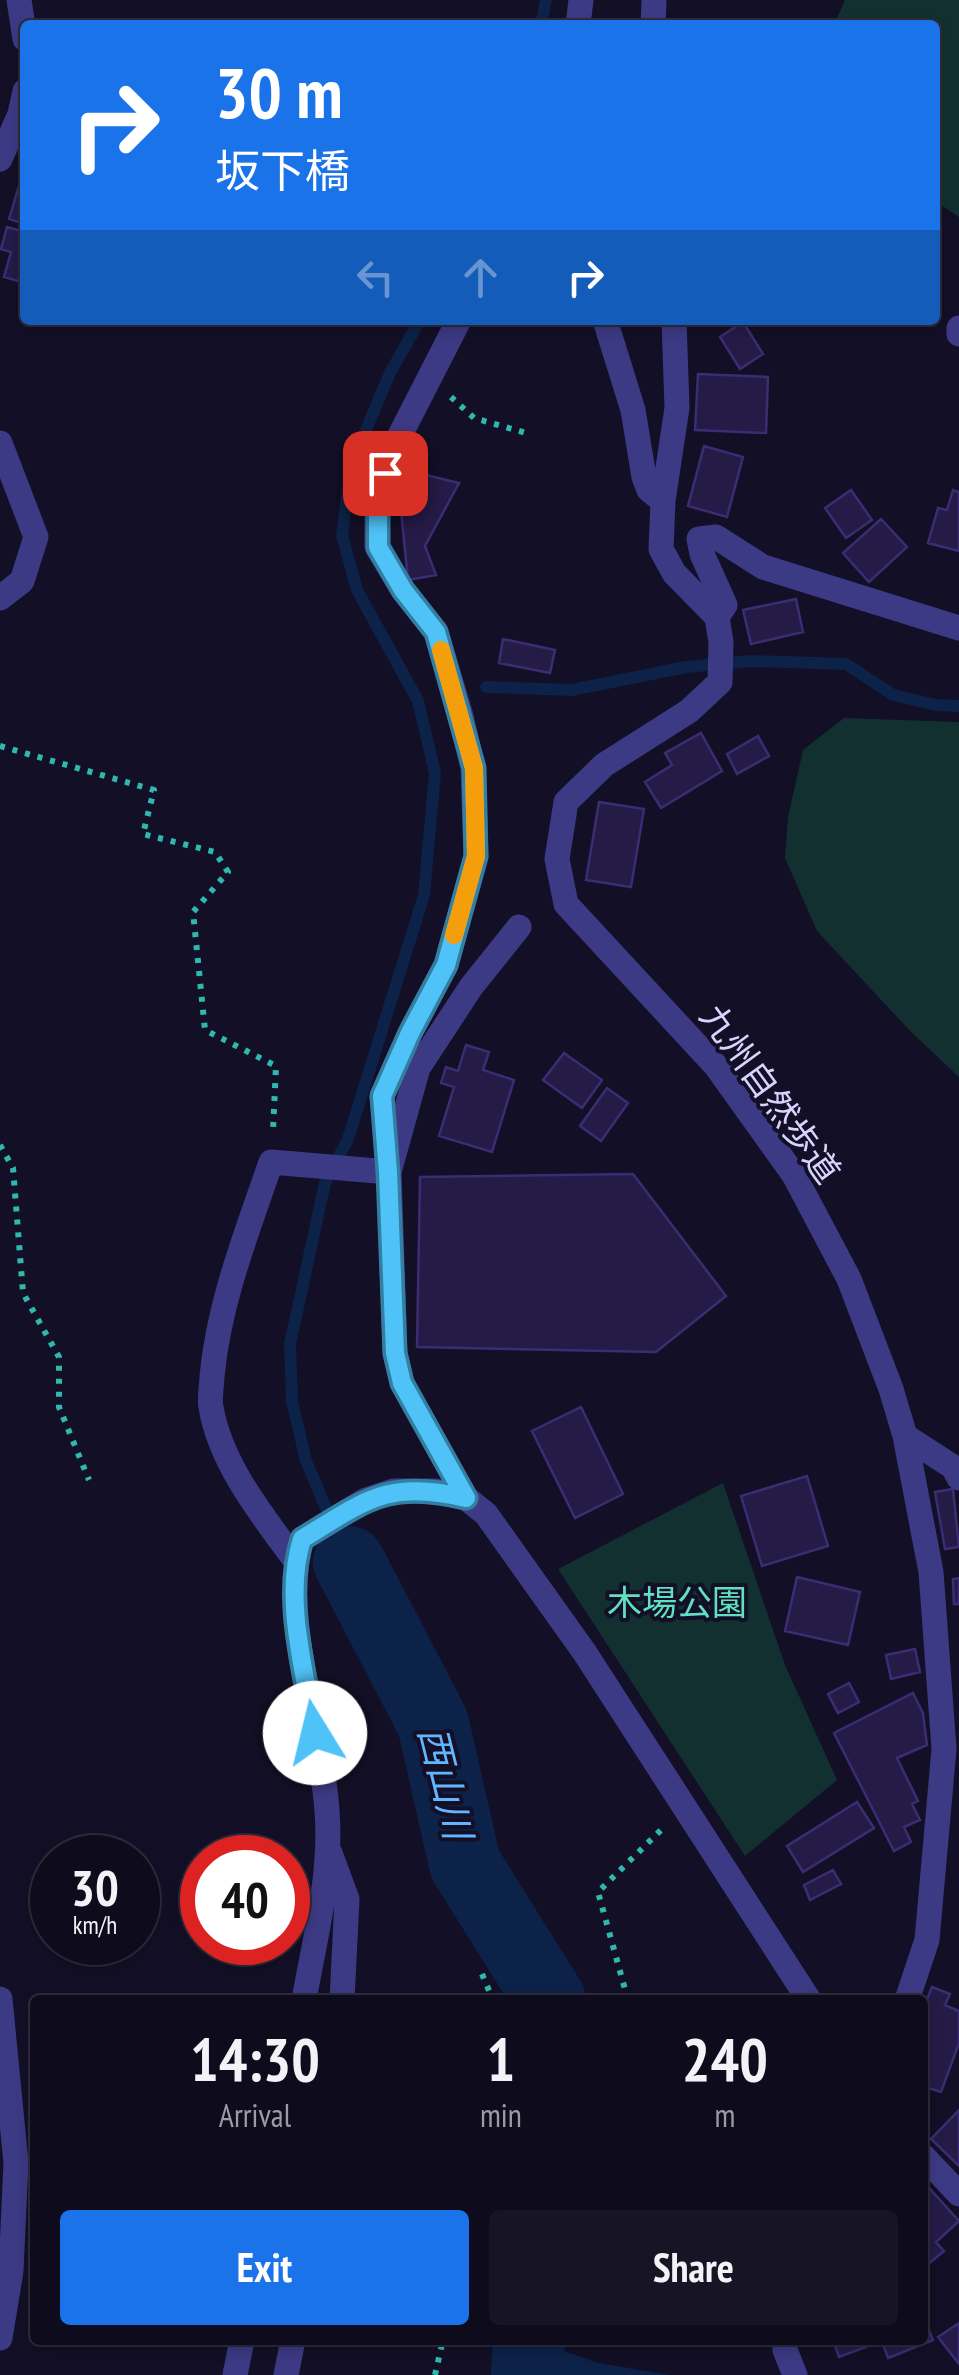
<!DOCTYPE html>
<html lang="en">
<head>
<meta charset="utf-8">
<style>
	:root { --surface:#0e0b1c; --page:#171425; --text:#f1f3f6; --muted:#9b9ba3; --line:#2e2b3b; --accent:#1a73e8 }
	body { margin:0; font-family:"PT Sans Narrow","Noto Sans JP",sans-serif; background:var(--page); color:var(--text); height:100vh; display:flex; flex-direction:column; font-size:38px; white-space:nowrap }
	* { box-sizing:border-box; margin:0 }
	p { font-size:32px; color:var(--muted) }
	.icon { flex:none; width:55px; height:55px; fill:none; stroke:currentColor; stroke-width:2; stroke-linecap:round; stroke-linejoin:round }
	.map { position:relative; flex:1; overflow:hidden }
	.details { position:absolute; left:30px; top:1995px; width:898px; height:350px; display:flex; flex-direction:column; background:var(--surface); border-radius:10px; box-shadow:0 5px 15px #0003,0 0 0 2px var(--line) }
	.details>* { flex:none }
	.top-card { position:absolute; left:20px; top:20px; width:920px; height:305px; border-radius:10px; box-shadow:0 5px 15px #0003,0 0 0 2px var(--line); background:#1a73e8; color:#fff; overflow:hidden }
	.speed { position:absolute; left:30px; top:1835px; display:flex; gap:20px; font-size:50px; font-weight:700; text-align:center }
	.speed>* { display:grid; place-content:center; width:130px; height:130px; border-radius:50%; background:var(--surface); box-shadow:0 5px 15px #0003,0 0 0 2px var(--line); line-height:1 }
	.speed small { font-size:25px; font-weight:400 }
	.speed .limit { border:15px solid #d22; background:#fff; color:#111 }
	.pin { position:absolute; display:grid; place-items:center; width:85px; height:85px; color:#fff; margin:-42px; border-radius:20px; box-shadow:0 5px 15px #0006 }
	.me { position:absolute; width:110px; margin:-55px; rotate:351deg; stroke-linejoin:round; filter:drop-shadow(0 0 8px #0008) }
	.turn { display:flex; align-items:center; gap:35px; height:210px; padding:0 30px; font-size:45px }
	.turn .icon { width:130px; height:130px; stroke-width:2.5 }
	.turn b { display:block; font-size:70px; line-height:85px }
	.lanes { display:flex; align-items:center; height:95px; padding:0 30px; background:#0003; justify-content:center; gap:50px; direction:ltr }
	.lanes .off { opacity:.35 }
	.eta { display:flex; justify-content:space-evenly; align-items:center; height:170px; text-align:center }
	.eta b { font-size:60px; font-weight:700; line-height:70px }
	.primary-button { display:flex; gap:20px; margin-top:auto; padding:20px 30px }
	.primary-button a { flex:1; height:115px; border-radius:10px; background:var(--accent); color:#fff; font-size:40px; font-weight:700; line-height:115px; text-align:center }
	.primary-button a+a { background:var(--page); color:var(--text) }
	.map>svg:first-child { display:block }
	.green { fill:#12302f }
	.water { fill:#0c2248 }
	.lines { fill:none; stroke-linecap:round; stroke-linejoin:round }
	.stream { stroke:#0c2248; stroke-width:12 }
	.river { stroke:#0c2248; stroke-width:72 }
	.building { fill:#241b47; stroke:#3b2d73; stroke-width:2.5 }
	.path { stroke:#2fb8b0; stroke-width:6; stroke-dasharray:5 8; stroke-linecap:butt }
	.minor { stroke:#3d3a85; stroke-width:25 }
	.route-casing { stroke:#337fa1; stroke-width:25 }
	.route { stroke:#4fc3f7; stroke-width:18 }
	.slow { stroke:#f59e0b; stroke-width:18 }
	.labels { text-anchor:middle; stroke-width:8; stroke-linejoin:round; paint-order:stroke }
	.street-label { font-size:35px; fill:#d9d4ff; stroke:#130f26 }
	.park-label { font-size:35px; fill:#5fe0c0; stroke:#130f26 }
	.water-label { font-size:38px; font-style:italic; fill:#62b6ff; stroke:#130f26 }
</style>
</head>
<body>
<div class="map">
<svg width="959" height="2375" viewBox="0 0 959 2375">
	<rect width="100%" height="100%" fill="#130f26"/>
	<!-- green -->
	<path class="green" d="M845,0h114v217l-24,-16v-176h-101z
		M844,718l115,4v355l-48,-45 -94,-101 -32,-73 3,-41 15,-67z
		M723,1483l62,182 52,115 -92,76 -187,-287z"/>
	<!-- water -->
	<path class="water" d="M559,2349l39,14 71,12h-126z"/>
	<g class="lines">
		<!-- stream -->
		<path class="stream" d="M541,25l5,-25
			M486,687l86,3 114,-23 65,-6 95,3 47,31 43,10 23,1
			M349,1562l-43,-101 -14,-60 -2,-57 35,-161 23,-44 76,-244 11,-122 -17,-72 -61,-111 -15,-55 9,-70 39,-92 30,-53"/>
		<!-- river -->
		<path class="river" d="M349,1562l84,161 32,141 85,136
			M527,2375l2,-35"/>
	</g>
	<!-- building -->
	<path class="building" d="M94,20v5h-45z
		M25,166v58l-16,-5z
		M7,227l18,5v51l-21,-6 7,-25 -10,-3z
		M743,322l20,32 -23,15 -20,-32z
		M698,374l70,3 -2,56 -71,-3z
		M704,446l39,11 -16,60 -39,-11z
		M410,471l49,12 -34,63 11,29 -28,5 -8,-79z
		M851,490l21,30 -26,18 -21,-30z
		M953,490l6,2v59l-31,-8 10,-35 9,2z
		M881,519l26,28 -38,35 -26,-29z
		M796,599l7,33 -52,12 -8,-34z
		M503,639l52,11 -5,23 -51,-10z
		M701,733l21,38 -61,37 -16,-26 27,-17 -7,-12z
		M758,736l11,20 -32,18 -10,-20z
		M599,802l45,7 -13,78 -45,-7z
		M466,1045l23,7 -6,18 31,10 -22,72 -53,-16 15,-49 -13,-4 5,-16 12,4z
		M564,1053l38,27 -20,28 -39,-28z
		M607,1088l21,15 -27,38 -21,-15z
		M633,1174l93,122 -70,56 -239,-5 3,-170z
		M581,1407l42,87 -48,24 -43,-87z
		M807,1476l21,70 -66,20 -21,-70z
		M953,1489l6,58 -14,2 -10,-57z
		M797,1577l63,15 -12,53 -63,-14z
		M959,1578v26h-5l-1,-25z
		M915,1649l5,23 -29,7 -5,-24z
		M849,1683l10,19 -21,11 -10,-19z
		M913,1693l10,20 4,32 -30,13 21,43 -6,3 8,16 -16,7 7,15 -17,9 -60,-118z
		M857,1802l17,26 -71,44 -16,-26z
		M833,1870l8,14 -31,16 -6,-15z
		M932,1987l18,7 -5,11 14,6v32l-18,49 -19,-6v-75z
		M959,2110v56l-28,-27z
		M922,2180l37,41 -23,21 8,9 -22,18z
		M922,2313l11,27 -45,18 -6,-17 -43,16 -6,-17h89z
		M959,2323v41l-21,-27z"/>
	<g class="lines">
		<!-- path -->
		<path class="path" d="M451,397l23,21 52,15
			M0,746l154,44 -11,44 72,18 13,20 -35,40 12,118 71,36 -3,65
			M0,1145l13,23 10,125 36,64v50l30,73
			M482,1974l11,26
			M628,2000l-30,-108 65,-64
			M435,2375l8,-35"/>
		<!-- minor -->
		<path class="minor" d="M19,0l6,39
			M578,25l3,-25
			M653,25l1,-25
			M0,159l20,-45 5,-23
			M605,320l28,90 11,67 5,13 14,11
			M674,320l3,88 -14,93 -2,48 13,24 43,44 4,25 -1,40 -31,29 -85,54 -38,37 -9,57 9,45 150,162 78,109 55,104 42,110 14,47 26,136 13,177 -17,191 -20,60
			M959,328v6
			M0,443l36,94 -14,44 -22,17
			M717,617l8,-12 -23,-51 -3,-15 17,-2 47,30 196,61
			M905,1436l48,31 6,11
			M466,1498l-64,-115 -7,-30 -6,-181 29,-104 53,-81 48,-60
			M295,1560c-33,-45 -75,-97 -84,-153 -2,-10 1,-21 1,-31 7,-74 35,-144 59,-214l118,10 -7,-76 28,-63 36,-68 30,-108 -3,-89 -12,-52 -25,-84 -33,-42 -26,-43v-46l17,-54 65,-127
			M330,1853l17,46 -5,101
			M0,1999l16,164 -5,108 -11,67
			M304,2000c11,-62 28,-126 23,-189 -5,-81 -49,-195 -25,-272l64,-39 27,-9h42l31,7 20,16 99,139 224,347
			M922,2155l37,39
			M785,2340v10l10,25
			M235,2375l7,-35
			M286,2375l7,-35"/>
	</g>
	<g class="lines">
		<!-- route casing -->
		<g class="route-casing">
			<path id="route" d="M315,1733c-10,-61 -32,-134 -13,-194 64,-39 87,-60 164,-41l-64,-115 -7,-30 -7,-181 -6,-76 28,-63 36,-68 30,-109 -2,-88 -38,-136 -33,-42 -25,-43v-45l7,-29"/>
		</g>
		<!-- route -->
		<use href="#route" class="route"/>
		<!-- slow -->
		<path class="slow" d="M441,650l33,118 2,88 -22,79"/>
	</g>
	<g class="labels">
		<!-- street labels -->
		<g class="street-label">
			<text transform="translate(770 1094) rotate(54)" y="12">九州自然歩道</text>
		</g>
		<!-- park labels -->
		<g class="park-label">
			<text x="677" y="1615">木場公園</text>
		</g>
		<!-- water labels -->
		<g class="water-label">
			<text transform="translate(445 1783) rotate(76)" y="13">西山川</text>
		</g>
	</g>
</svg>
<div class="speed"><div>30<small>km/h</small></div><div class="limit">40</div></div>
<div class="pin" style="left:385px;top:473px;background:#d93025"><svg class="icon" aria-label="arrive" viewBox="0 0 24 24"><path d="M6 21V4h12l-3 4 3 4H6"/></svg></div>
<svg class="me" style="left:315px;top:1733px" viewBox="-20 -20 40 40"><circle r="19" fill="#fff"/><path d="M0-13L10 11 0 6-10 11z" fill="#4fc3f7"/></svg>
<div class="top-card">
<div class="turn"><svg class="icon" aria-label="right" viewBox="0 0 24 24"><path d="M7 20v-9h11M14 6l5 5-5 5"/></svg><div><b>30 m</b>坂下橋</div></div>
<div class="lanes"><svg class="icon off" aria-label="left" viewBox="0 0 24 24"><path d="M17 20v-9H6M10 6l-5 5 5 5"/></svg><svg class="icon off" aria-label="ahead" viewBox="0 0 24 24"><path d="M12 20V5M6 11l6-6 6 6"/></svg><svg class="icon" aria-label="right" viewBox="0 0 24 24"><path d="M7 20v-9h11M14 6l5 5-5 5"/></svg></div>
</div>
<section class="details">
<div class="eta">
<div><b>14:30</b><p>Arrival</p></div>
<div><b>1</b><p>min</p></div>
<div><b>240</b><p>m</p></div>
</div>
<div class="primary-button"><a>Exit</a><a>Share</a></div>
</section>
</div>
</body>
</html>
